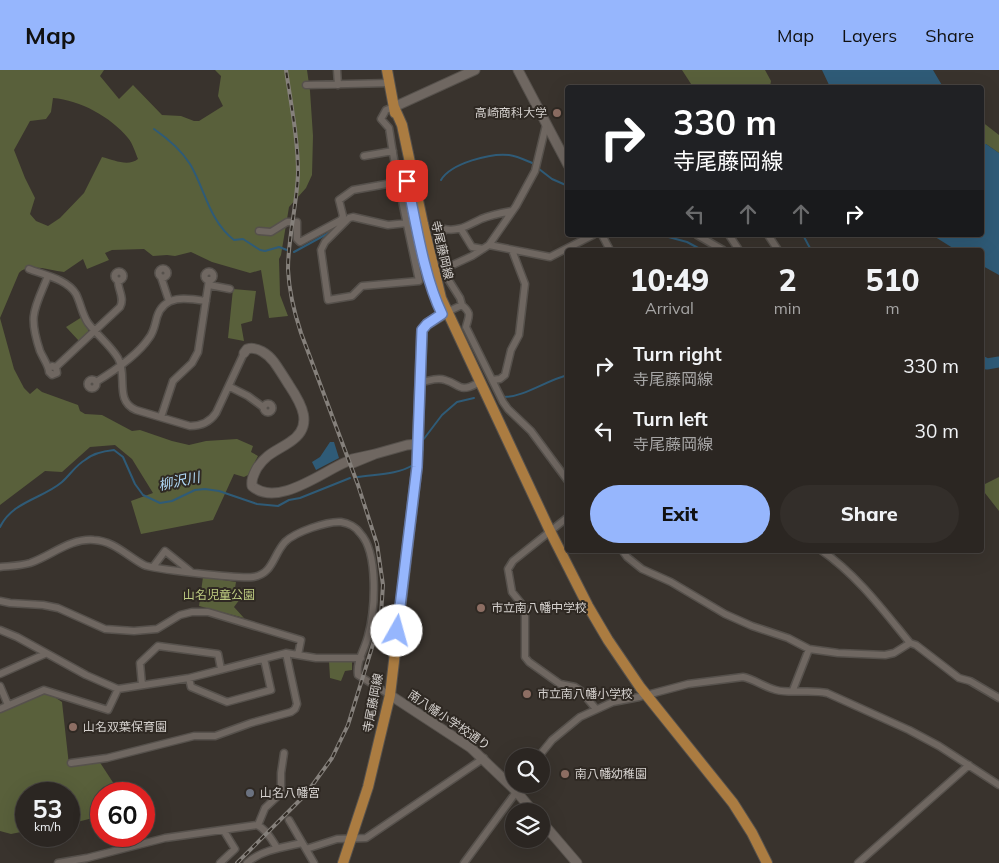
<!DOCTYPE html>
<html lang="en">
<head>
<meta charset="utf-8">
<style>
	:root { --surface:#2b2622; --page:#332e2a; --text:#f1f3f6; --muted:#a6a5a5; --line:#474340; --accent:#96b6fd }
	body { margin:0; font-family:Mulish,"Noto Sans JP",sans-serif; background:var(--page); color:var(--text); height:100vh; display:flex; flex-direction:column; font-size:19px; white-space:nowrap }
	* { box-sizing:border-box; margin:0 }
	p { font-size:16px; color:var(--muted) }
	.icon { flex:none; width:28px; height:28px; fill:none; stroke:currentColor; stroke-width:2; stroke-linecap:round; stroke-linejoin:round }
	.map { position:relative; flex:1; overflow:hidden }
	.sheet { position:absolute; left:565px; top:178px; width:419px; height:305px; display:flex; flex-direction:column; background:var(--surface); border-radius:5px; box-shadow:0 5px 20px #0002,0 0 0 1px var(--line) }
	.sheet>* { flex:none }
	.guide { position:absolute; left:565px; top:15px; width:419px; height:152px; border-radius:5px; box-shadow:0 5px 20px #0002,0 0 0 1px var(--line); background:#202124; color:#fff; overflow:hidden }
	.buttons { position:absolute; left:505px; top:678px; display:grid; gap:10px }
	.buttons a { display:grid; place-items:center; width:45px; height:45px; border-radius:50%; background:var(--surface); box-shadow:0 5px 20px #0002,0 0 0 1px var(--line); font-size:25px }
	.speed { position:absolute; left:15px; top:712px; display:flex; gap:10px; font-size:25px; font-weight:700; text-align:center }
	.speed>* { display:grid; place-content:center; width:65px; height:65px; border-radius:50%; background:var(--surface); box-shadow:0 5px 20px #0002,0 0 0 1px var(--line); line-height:1 }
	.speed small { font-size:12px; font-weight:400 }
	.speed .limit { border:8px solid #d22; background:#fff; color:#111 }
	.pin { position:absolute; display:grid; place-items:center; width:42px; height:42px; color:#fff; margin:-21px; border-radius:10px; box-shadow:0 2px 8px #0006 }
	.me { position:absolute; width:55px; margin:-28px; rotate:7deg; stroke-linejoin:round; filter:drop-shadow(0 0 4px #0008) }
	.turn { display:flex; align-items:center; gap:18px; height:105px; padding:0 25px; font-size:22px }
	.turn .icon { width:65px; height:65px; stroke-width:2.5 }
	.turn b { display:block; font-size:35px; line-height:42px }
	.lanes { display:flex; align-items:center; height:48px; padding:0 25px; background:#0003; justify-content:center; gap:25px; direction:ltr }
	.lanes .off { opacity:.35 }
	.eta { display:flex; justify-content:space-evenly; align-items:center; height:85px; text-align:center }
	.eta b { font-size:30px; font-weight:800; line-height:35px }
	.action { display:flex; gap:10px; margin-top:auto; padding:10px 25px }
	.action a { flex:1; height:58px; border-radius:30px; background:var(--accent); color:#111; font-size:20px; font-weight:800; line-height:58px; text-align:center }
	.action a+a { background:var(--page); color:var(--text) }
	ul { padding:0; list-style:none }
	li { display:flex; align-items:center; gap:15px; height:65px; padding:0 25px }
	li div { flex:1 }
	li b { display:block; font-size:19px }
	li em { font-style:normal }
	header { display:flex; align-items:center; gap:30px; box-sizing:border-box; height:70px; padding:0 25px; background:var(--accent); color:#111 }
	header strong { font-size:24px }
	nav { display:flex; gap:28px; margin-inline-start:auto; font-size:18px }
	.map>svg:first-child { display:block }
	.green { fill:#59603b; fill-rule:evenodd }
	.water { fill:#2f5b77 }
	.lines { fill:none; stroke-linecap:round; stroke-linejoin:round }
	.stream { stroke:#2f5b77; stroke-width:2 }
	.river { stroke:#2f5b77; stroke-width:11 }
	.street-casing { stroke:#56514c; stroke-width:9 }
	.secondary-casing { stroke:#56514c; stroke-width:11 }
	.primary-casing { stroke:#56514c; stroke-width:12 }
	.street { stroke:#6f6761; stroke-width:6 }
	.secondary { stroke:#6f6761; stroke-width:9 }
	.primary { stroke:#ab7c41; stroke-width:10 }
	.rail-casing { stroke:#85807b; stroke-width:4 }
	.rail { stroke:#2f2923; stroke-width:2; stroke-dasharray:5.5; stroke-linecap:butt }
	.route-casing { stroke:#6276a4; stroke-width:12 }
	.route { stroke:#96b6fd; stroke-width:9 }
	.education-dot { fill:#8d6e63; stroke:#2f2923; stroke-width:2 }
	.worship-dot { fill:#6b7280; stroke:#2f2923; stroke-width:2 }
	.labels { text-anchor:middle; stroke-width:4; stroke-linejoin:round; paint-order:stroke }
	.poi-label { font-size:12px; fill:#d4d0cd; stroke:#2f2923; text-anchor:start }
	.street-label { font-size:12px; fill:#d4d0cd; stroke:#2f2923 }
	.park-label { font-size:12px; fill:#bdcb81; stroke:#2f2923 }
	.water-label { font-size:14px; font-style:italic; fill:#afd8f5; stroke:#2f2923 }
</style>
</head>
<body>
<header>
<strong>Map</strong>
<nav><a>Map</a><a>Layers</a><a>Share</a></nav>
</header>
<div class="map">
<svg width="999" height="793" viewBox="0 0 999 793">
	<rect width="100%" height="100%" fill="#39332d"/>
	<!-- green -->
	<path class="green" d="M0,0h104l-4,6 19,23 14,-14 29,30 19,1 13,5h5l24,-15 -5,-10 3,-20 -6,-6h92l3,21 3,45 -1,39 -6,13 -17,19 -8,48 -2,4 1,36 8,21 -19,2 -8,-48 -11,3 -38,-11 -21,-10 -16,4 -8,-1 -14,1 -9,-7 -32,1 -7,3 4,7 -22,9 -4,-10 -19,13c-13,-1 -35,-10 -45,1l-19,45 14,51 10,19 6,6 7,-6 5,4 36,13 2,6 5,3 17,1 30,16 8,-1 32,11 17,4 17,-4 31,-2 16,7 -2,6 7,4 -10,19 -4,2 -10,-3 -21,46 -72,14 -10,-33 22,-8 -21,-34 -17,-14 -25,2 -28,25 -17,-1 -45,34zM53,28c27,2 58,19 75,40 5,6 7,14 10,21 -10,8 -24,1 -36,-2l-18,36 -24,25 -12,8 -12,-5 -6,-7 5,-16 -10,-20 -11,-28 16,-29 16,-2 5,-7z
		M682,0h83l6,11 -1,6h-77z
		M981,51l18,14v18l-13,-9h-5z
		M233,219l23,2 -4,30 -11,3 3,17 -16,-3z
		M82,247l6,10v6l-9,8 -13,-14z
		M999,407v34l-18,-23v-2z
		M203,507l33,5 -1,6 5,11 -6,8 10,11 -45,-12z
		M345,589l7,3v8l-7,1 -4,10 -11,-3 -1,-17z
		M44,624l9,2 9,6 7,63 30,-4 15,23 2,10h-15v22l-32,8v-30h-43v37l-15,3 -11,-3v-118z"/>
	<!-- water -->
	<path class="water" d="M822,0h111l10,17h-113z
		M981,74h5l13,9v122l-18,-10v-15h-25l-24,-15h49z
		M330,372h4l5,16 -23,12 -4,-8 8,-5z"/>
	<g class="lines">
		<!-- stream -->
		<path class="stream" d="M154,59c13,9 27,21 36,35 15,25 19,57 44,76l9,-1 17,11 5,1 14,-4 8,3
			M539,99l13,10 16,7
			M441,110c10,-17 50,-27 68,-25 8,1 16,5 23,8
			M661,165l26,7 15,8
			M803,165l8,15
			M294,182l31,-17 10,-7
			M504,327c20,0 43,-17 64,-22
			M423,380v-10l19,-25 15,-13 17,-4
			M357,407c19,-3 40,-2 56,-12
			M0,457c13,-26 42,-28 62,-45 8,-7 14,-17 23,-22 8,-7 19,-9 29,-10l9,7 12,27 8,11 17,8 12,-2 23,-11 10,-1 14,2 38,13 21,2 11,-6 11,-2 50,-20"/>
		<!-- river -->
		<path class="river" d="M981,291l6,3 12,-2"/>
		<!-- street casing -->
		<g class="street-casing">
			<path id="street" d="M337,0l1,15
				M306,15l83,-2
				M394,37l-8,3 -5,9 8,9 1,6c7,49 19,98 29,147l-57,5 -10,10 -24,4 -7,-50 4,-8 24,-24 4,-1 35,8 19,-2
				M364,86l29,-5
				M461,159l11,18 11,2
				M259,161l12,1 16,-10h10v17l3,3 41,-22 2,-4 -4,-16 14,-10 45,-8
				M602,165l8,15
				M697,165l26,15
				M729,165l10,15
				M768,165l10,15
				M489,175l61,12 43,-22
				M446,198l-7,-27 5,-12c15,3 24,-4 37,-10 10,-4 20,-6 31,-8
				M158.5 203a4.5 4.5 0 1 1 9 0a4.5 4.5 0 1 1-9 0Z
				M29,199c15,6 38,10 47,25 5,10 6,20 12,29 9,12 22,22 30,35 10,17 -4,43 18,52l54,16c12,0 20,-4 26,-13l28,-60
				M114.5 206a4.5 4.5 0 1 1 9 0a4.5 4.5 0 1 1-9 0Z
				M204.5 206a4.5 4.5 0 1 1 9 0a4.5 4.5 0 1 1-9 0Z
				M48,206c-14,34 -20,39 -8,75 3,7 9,15 9,21l3,3 5,-2 -1,-6 -4,-1 -3,2
				M161,207l8,24
				M209,215l21,4
				M462,235l-2,-7 -12,-19 -2,-11 26,-12 17,-11 27,-39 19,-35 11,-46
				M447,242l15,-7c10,9 7,10 4,22l37,75 5,7 23,22 37,50
				M56,297l64,-60c5,-9 -2,-17 -2,-26
				M87.5 314a4.5 4.5 0 1 1 9 0a4.5 4.5 0 1 1-9 0Z
				M492,310l8,-1 5,-4 6,-25 8,-15 6,-51 -13,-34
				M96,312c18,-11 41,-26 53,-44 5,-6 6,-14 8,-21 7,-23 30,-19 49,-16
				M421,312c8,-1 16,-5 24,-2 15,4 14,13 31,4
				M230,317l18,9 15,11
				M263.5 338a4.5 4.5 0 1 1 9 0a4.5 4.5 0 1 1-9 0Z
				M161,347l12,-36 19,-18 6,-11 11,-72
				M568,447l-55,44 -5,8 4,23 13,16v49l4,5 31,22 15,3 6,4 15,18
				M622,480l5,7 15,12 29,13 54,32 27,12 36,12 21,11 29,4 47,2 9,-2 16,-10
				M821,480c36,25 62,60 89,93l6,2 43,33 11,3 29,17
				M0,497c10,-1 20,-1 30,-4 21,-7 40,-25 64,-23 20,1 33,16 50,25 8,4 97,14 109,12 20,-3 20,-22 32,-35 10,-10 42,-21 56,-20 7,1 15,5 19,11 19,20 15,78 8,103 -3,13 -12,25 -10,39l32,20
				M153,497l12,-16 25,20
				M0,531l10,2 33,2 15,3 47,21 29,2 23,-2 23,-14 12,-3h16l93,28 -3,15
				M0,560l17,7 69,38 32,14 71,-11 97,-25 30,5h45
				M0,604l45,-20
				M189,608l2,9 36,15 44,-12 -7,-31
				M142,615l-2,-22 18,-17 60,8 3,15
				M0,616l8,19
				M793,620l16,-41
				M0,639l44,-19 64,20 10,-21
				M539,686l13,-16 28,-23 33,-15 26,-5 49,-13 55,-7c11,2 21,10 33,13 15,4 34,-1 51,3l82,37 30,16 60,39
				M71,693l36,-5 87,-22h21l36,-13 40,-11 4,-3 2,-5 -11,-51
				M289,750l25,43
				M258,755l7,-17 16,-15v-20l3,-20
				M306,779l31,-10 29,-1 118,-80
				M58,793l29,-5 78,-20 92,-13c9,4 15,15 20,23
				M220,793l15,-14 -11,-18
				M247,793c14,-13 37,-16 55,-20
				M464,793l50,-68 1,-5 4,-6
				M858,793l111,-98"/>
		</g>
		<!-- secondary casing -->
		<g class="secondary-casing">
			<path id="secondary" d="M518,0l50,95
				M394,37l81,-37
				M244,283l3,-4c10,-3 21,5 27,13 5,7 10,15 15,23 12,18 26,41 1,57 -13,9 -23,11 -33,26 -3,6 -6,11 -5,18 25,22 70,-14 94,-24
				M375,384l32,-9 11,-1
				M352,389l23,-5 -22,9
				M390,625l81,53 44,42 18,21
				M541,751l36,42"/>
		</g>
		<!-- primary casing -->
		<g class="primary-casing">
			<path id="primary" d="M387,0l8,43
				M394,37l8,18 21,99 18,74 109,233 38,75 20,34 32,47 93,116 19,30 15,30
				M343,793l25,-76 22,-92 27,-228 5,-137 5,-6 20,-12"/>
		</g>
		<!-- street -->
		<use href="#street" class="street"/>
		<!-- secondary -->
		<use href="#secondary" class="secondary"/>
		<!-- primary -->
		<use href="#primary" class="primary"/>
		<!-- rail casing -->
		<g class="rail-casing">
			<path id="rail" d="M237,793l69,-69 26,-36 16,-33 30,-97 3,-14 2,-29 -6,-41 -19,-59 -57,-152c-7,-21 -12,-42 -13,-64 0,-32 9,-64 10,-96 0,-34 -7,-69 -12,-103"/>
		</g>
		<!-- rail -->
		<use href="#rail" class="rail"/>
	</g>
	<g class="lines">
		<!-- route casing -->
		<g class="route-casing">
			<path id="route" d="M397,561l20,-164 5,-137 5,-6 15,-10c-18,-37 -26,-91 -35,-133"/>
		</g>
		<!-- route -->
		<use href="#route" class="route"/>
	</g>
	<!-- markers -->
	<g class="education-dot">
		<circle cx="557" cy="43" r="5"/>
		<circle cx="481" cy="538" r="5"/>
		<circle cx="527" cy="624" r="5"/>
		<circle cx="73" cy="657" r="5"/>
		<circle cx="565" cy="704" r="5"/>
	</g>
	<circle class="worship-dot" cx="250" cy="723" r="5"/>
	<g class="labels">
		<!-- poi labels -->
		<g class="poi-label">
			<text x="547" y="47" text-anchor="end">高崎商科大学</text>
			<text x="491" y="542">市立南八幡中学校</text>
			<text x="537" y="628">市立南八幡小学校</text>
			<text x="83" y="661">山名双葉保育園</text>
			<text x="575" y="708">南八幡幼稚園</text>
			<text x="260" y="727">山名八幡宮</text>
		</g>
		<!-- street labels -->
		<g class="street-label">
			<text transform="translate(442 180) rotate(77)" y="4">寺尾藤岡線</text>
			<text transform="translate(373 633) rotate(-79)" y="4">寺尾藤岡線</text>
			<text transform="translate(449 650) rotate(34)" y="4">南八幡小学校通り</text>
		</g>
		<!-- park labels -->
		<g class="park-label">
			<text x="219" y="529">山名児童公園</text>
		</g>
		<!-- water labels -->
		<g class="water-label">
			<text transform="translate(179 411) rotate(-12)" y="5">柳沢川</text>
		</g>
	</g>
</svg>
<div class="buttons">
<a><svg class="icon" aria-label="search" viewBox="0 0 24 24"><circle cx="10" cy="10" r="6"/><path d="M15 15l6 6"/></svg></a>
<a><svg class="icon" aria-label="layers" viewBox="0 0 24 24"><path d="M12 4l9 5-9 5-9-5zM3 14l9 5 9-5"/></svg></a>
</div>
<div class="speed"><div>53<small>km/h</small></div><div class="limit">60</div></div>
<div class="pin" style="left:407px;top:111px;background:#d93025"><svg class="icon" aria-label="arrive" viewBox="0 0 24 24"><path d="M6 21V4h12l-3 4 3 4H6"/></svg></div>
<svg class="me" style="left:397px;top:561px" viewBox="-20 -20 40 40"><circle r="19" fill="#fff"/><path d="M0-13L10 11 0 6-10 11z" fill="#96b6fd"/></svg>
<div class="guide">
<div class="turn"><svg class="icon" aria-label="right" viewBox="0 0 24 24"><path d="M7 20v-9h11M14 6l5 5-5 5"/></svg><div><b>330 m</b>寺尾藤岡線</div></div>
<div class="lanes"><svg class="icon off" aria-label="left" viewBox="0 0 24 24"><path d="M17 20v-9H6M10 6l-5 5 5 5"/></svg><svg class="icon off" aria-label="ahead" viewBox="0 0 24 24"><path d="M12 20V5M6 11l6-6 6 6"/></svg><svg class="icon off" aria-label="ahead" viewBox="0 0 24 24"><path d="M12 20V5M6 11l6-6 6 6"/></svg><svg class="icon" aria-label="right" viewBox="0 0 24 24"><path d="M7 20v-9h11M14 6l5 5-5 5"/></svg></div>
</div>
<section class="sheet">
<div class="eta">
<div><b>10:49</b><p>Arrival</p></div>
<div><b>2</b><p>min</p></div>
<div><b>510</b><p>m</p></div>
</div>
<ul>
<li><svg class="icon" aria-label="right" viewBox="0 0 24 24"><path d="M7 20v-9h11M14 6l5 5-5 5"/></svg><div><b>Turn right</b><p>寺尾藤岡線</p></div><em>330 m</em></li>
<li><svg class="icon" aria-label="left" viewBox="0 0 24 24"><path d="M17 20v-9H6M10 6l-5 5 5 5"/></svg><div><b>Turn left</b><p>寺尾藤岡線</p></div><em>30 m</em></li>
</ul>
<div class="action"><a>Exit</a><a>Share</a></div>
</section>
</div>
</body>
</html>
